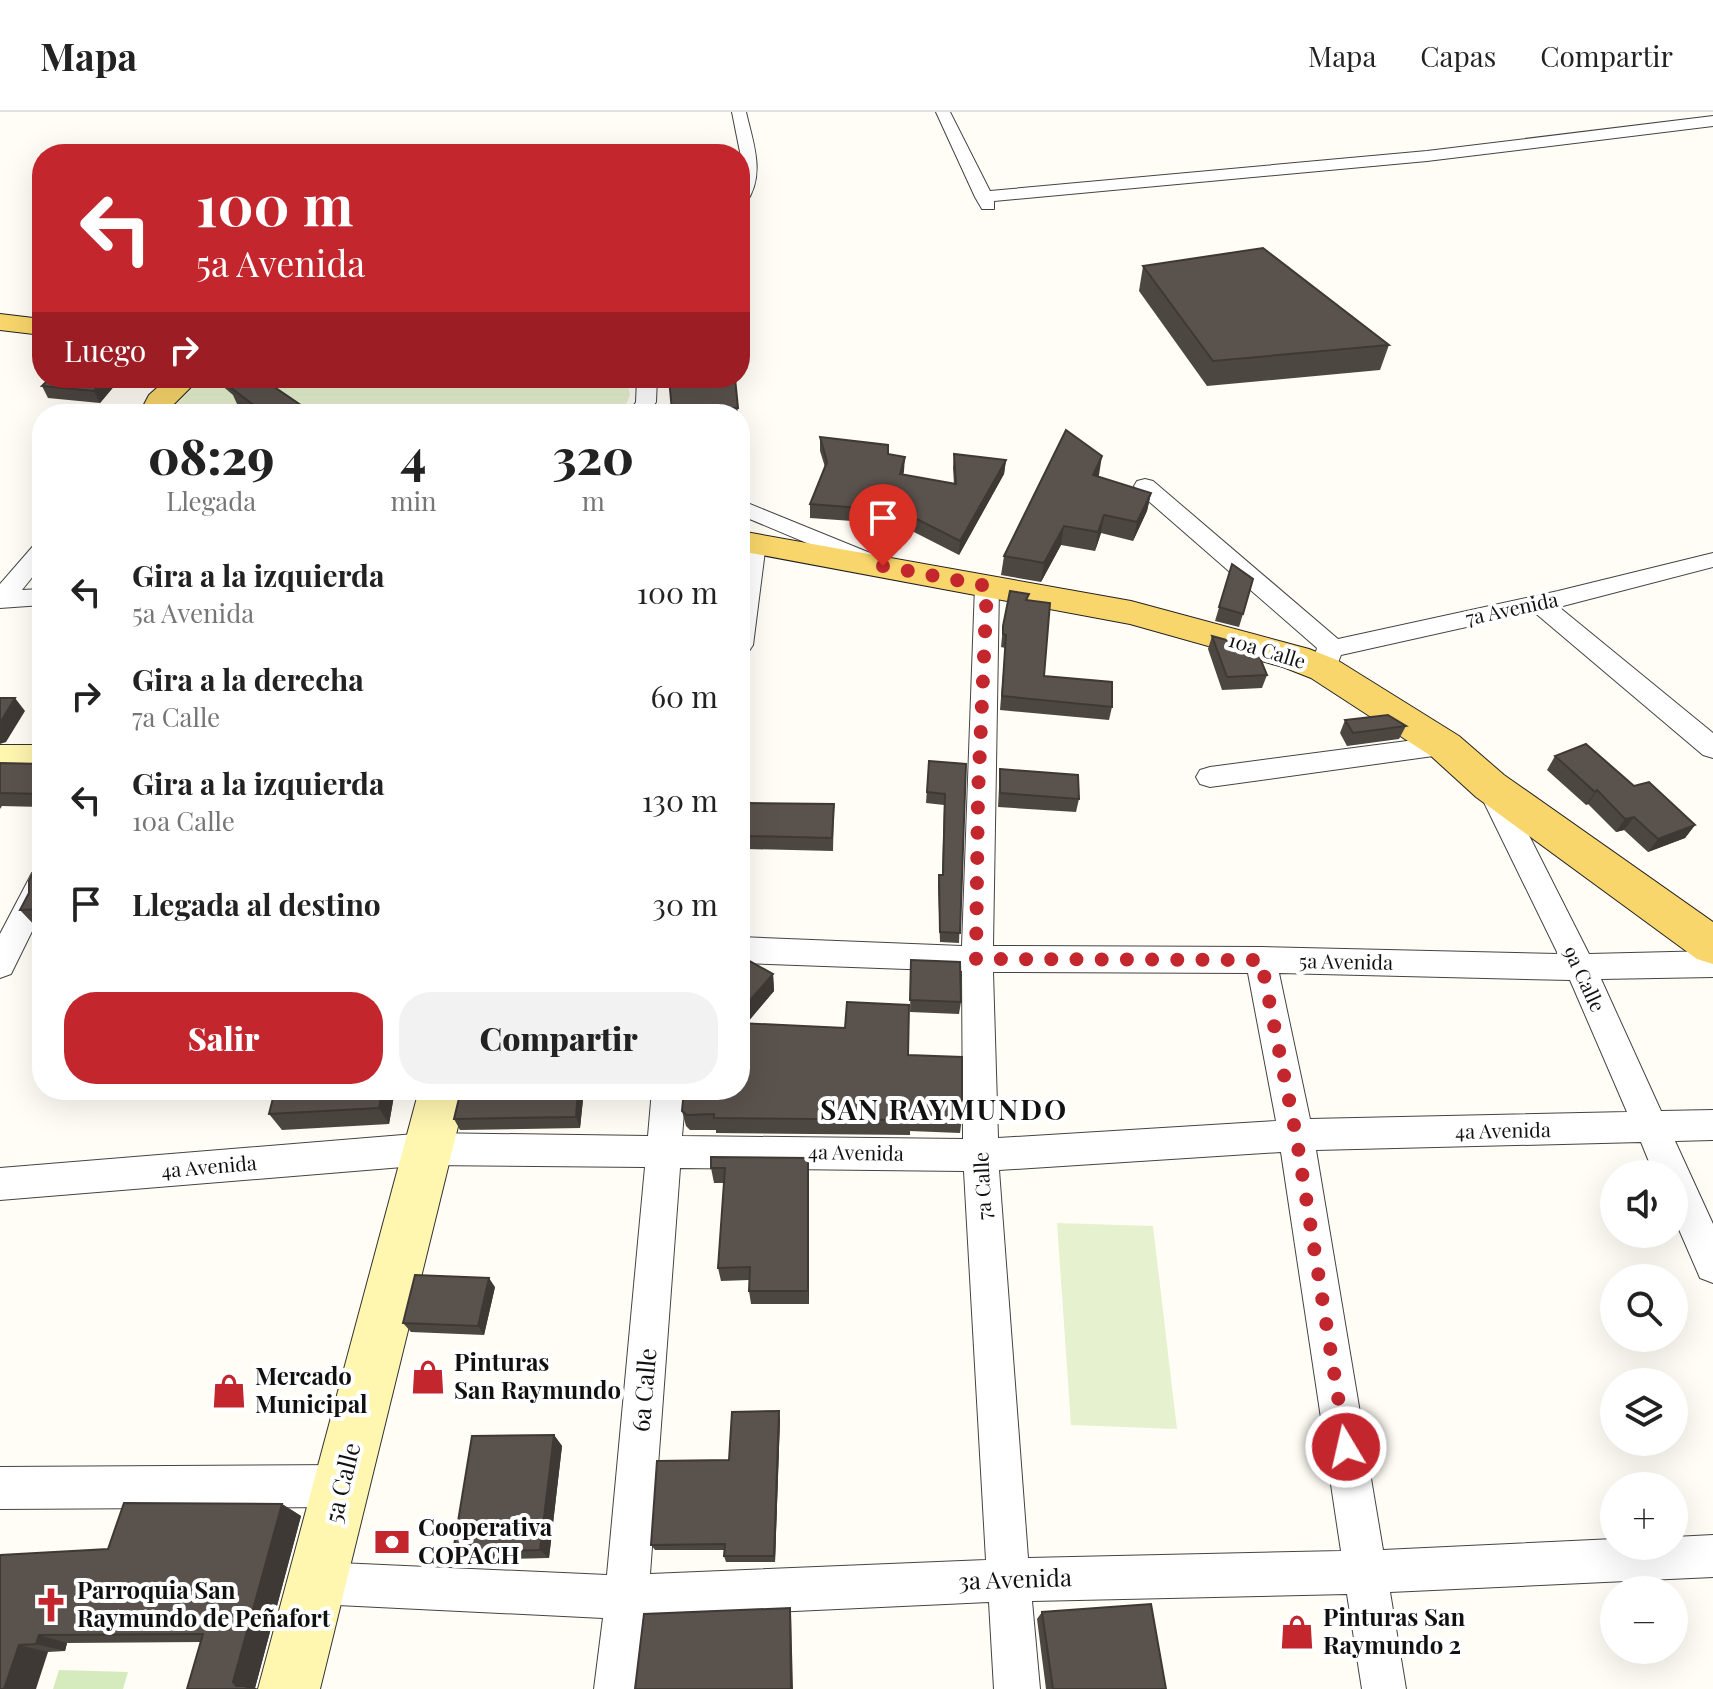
<!DOCTYPE html>
<html lang="es">
<head>
<meta charset="utf-8">
<style>
	:root { --surface:#fff; --page:#f2f2f2; --text:#222; --muted:#767676; --line:#e0e0e0; --accent:#c4262e }
	body { margin:0; font-family:"Playfair Display",serif; background:var(--page); color:var(--text); height:100vh; display:flex; flex-direction:column; font-size:30px; white-space:nowrap }
	* { box-sizing:border-box; margin:0 }
	p { font-size:26px; color:var(--muted) }
	.icon { flex:none; width:44px; height:44px; fill:none; stroke:currentColor; stroke-width:2; stroke-linecap:round; stroke-linejoin:round }
	.map { position:relative; flex:1; overflow:hidden }
	.details { position:absolute; left:32px; top:292px; width:718px; height:696px; display:flex; flex-direction:column; background:var(--surface); border-radius:32px; box-shadow:0 8px 32px #0002 }
	.details>* { flex:none }
	.hud { position:absolute; left:32px; top:32px; width:718px; height:244px; border-radius:32px; box-shadow:0 8px 32px #0002; background:#c4262e; color:#fff; overflow:hidden }
	.fabs { position:absolute; left:1600px; top:1048px; display:grid; gap:16px }
	.fabs a { display:grid; place-items:center; width:88px; height:88px; border-radius:50%; background:var(--surface); box-shadow:0 8px 32px #0002; font-size:40px }
	.pin { position:absolute; display:grid; place-items:center; width:68px; height:68px; color:#fff; margin:-82px -34px; border-radius:50% 50% 50% 0; rotate:-45deg; box-shadow:0 0 8px #0007 }
	.pin .icon { rotate:45deg }
	.me { position:absolute; width:88px; margin:-44px; rotate:351deg; stroke-linejoin:round; filter:drop-shadow(0 0 6px #0008) }
	.turn { display:flex; align-items:center; gap:28px; height:168px; padding:0 32px; font-size:36px }
	.turn .icon { width:104px; height:104px; stroke-width:2.5 }
	.turn b { display:block; font-size:56px; line-height:68px }
	.then { display:flex; align-items:center; height:76px; padding:0 32px; background:#0003; gap:16px; font-size:30px }
	.eta { display:flex; justify-content:space-evenly; align-items:center; height:136px; text-align:center }
	.eta b { font-size:48px; font-weight:800; line-height:56px }
	.cta { display:flex; gap:16px; margin-top:auto; padding:16px 32px }
	.cta a { flex:1; height:92px; border-radius:32px; background:var(--accent); color:#fff; font-size:32px; font-weight:800; line-height:92px; text-align:center }
	.cta a+a { background:var(--page); color:var(--text) }
	ul { padding:0; list-style:none }
	li { display:flex; align-items:center; gap:24px; height:104px; padding:0 32px }
	li div { flex:1 }
	li b { display:block; font-size:30px }
	li em { font-style:normal }
	header { display:flex; align-items:center; gap:48px; box-sizing:border-box; height:112px; padding:0 40px; background:var(--surface); border-bottom:2px solid var(--line) }
	header strong { font-size:38px }
	nav { display:flex; gap:44px; margin-inline-start:auto; font-size:28px }
	.map>svg:first-child { display:block }
	.green { fill:#d5ebbd }
	.pitch { fill:#e6f2cf }
	.lines { fill:none; stroke-linecap:round; stroke-linejoin:round }
	.street-casing { stroke:#444; stroke-width:2 }
	.secondary-casing { stroke:#333; stroke-width:2 }
	.primary-casing { stroke:#222; stroke-width:2 }
	.street { fill:#fff; fill-rule:evenodd }
	.secondary { fill:#fff6b0; fill-rule:evenodd }
	.primary { fill:#f9d66b; fill-rule:evenodd }
	.wall { fill:#4d4742 }
	.shaded-wall { fill:#3f3936 }
	.building { fill:#5a524d; stroke:#3f3936; stroke-width:2 }
	.route { stroke:#c4262e; stroke-width:14; stroke-dasharray:0 25.2 }
	.labels { text-anchor:middle; stroke-width:8; stroke-linejoin:round; paint-order:stroke }
	.street-label { font-size:20px; fill:#111; stroke:#fff }
	.near-poi-label { font-size:24px; font-weight:bold; fill:#111; stroke:#fff; text-anchor:start }
	.near-street-label { font-size:24px; fill:#111; stroke:#fff }
	.district-label { font-size:28px; font-weight:bold; letter-spacing:2px; fill:#111; stroke:#fff }
</style>
</head>
<body>
<header>
<strong>Mapa</strong>
<nav><a>Mapa</a><a>Capas</a><a>Compartir</a></nav>
</header>
<div class="map">
<svg width="1713" height="1577" viewBox="0 0 1713 1577">
	<rect width="100%" height="100%" fill="#fffdf5"/>
	<!-- green -->
	<path class="green" d="M59,1558l69,2 -5,17h-70z"/>
	<!-- pitch -->
	<path class="pitch" d="M191,266h435l4,17 -8,19h-462z
		M1057,1111l96,3 24,203 -106,-4z"/>
	<g class="lines">
		<!-- street casing -->
		<g class="street-casing">
			<path id="street" d="M732,0h14c7,31 20,62 0,91l-6,1 1,-47z
				M936,0h14l40,79 437,-40 286,-35v10l-286,35 -433,40v8h-12l-7,-12z
				M637,266h20l-1,24 -8,12h-20l8,-12z
				M1145,367l8,2 185,158 220,-48 155,-38v14l-154,40 154,126v25l-10,-3 -169,-143 -193,43 -8,20 -9,3 -9,-3 -4,-6 6,-21 -180,-157 -3,-5 3,-5z
				M740,388l145,59 4,5 -4,5h-16l-129,-54z
				M754,424l8,2 4,5 -13,102 -4,6 -9,2c0,-24 -6,-97 6,-115z
				M42,431v22l-20,25 20,-1v16l-42,3v-24l34,-39z
				M987,466l8,3 4,5 -6,360 268,1 297,7 -82,-168 4,-7 10,-3 10,3 4,7 85,168 124,-3v26l-112,2 60,132 52,-1v30l-38,1 38,83v59l-13,-5 -26,-60v-44h-20l-13,-32 -325,8 67,400 231,-11v7h60v-9l39,-2v42l-323,15 16,97h-44l-15,-95 -315,7 8,88h-46l-5,-87 -342,16 -7,71h-46l9,-71 -286,-14 -15,-6 -6,-15 6,-15 15,-6 290,13 38,-408 -218,-2 -427,35v-32l427,-35 221,3 4,-46h34l-4,46 281,3 -1,-168 -222,-8v-26l222,9 13,-360 4,-5zM993,860l255,1 28,148 -278,17zM1279,861l291,7 57,132 -317,7zM1281,1040l60,399 -313,7 -29,-388zM680,1056l284,3 22,389 -336,14z
				M1445,624l10,3 4,7 -4,7 -245,34 -10,-3 -4,-7 4,-7 10,-3z
				M42,757v42l-31,63 -11,4v-44l32,-61z
				M342,1353l15,6 6,15 -6,15 -15,6 -342,2v-42z"/>
		</g>
		<!-- secondary casing -->
		<g class="secondary-casing">
			<path id="secondary" d="M0,633h42v28h-42z
				M419,978h48l-147,599h-62z"/>
		</g>
		<!-- primary casing -->
		<g class="primary-casing">
			<path id="primary" d="M0,202l42,5v16l-42,-5z
				M168,266h32l-27,27 -4,9h-30l10,-19z
				M740,419l391,70 178,48 28,11 122,76 45,39 209,147v42l-16,-5 -221,-162 -45,-41 -120,-78 -28,-11 -153,-43 -390,-73z"/>
		</g>
		<!-- street -->
		<use href="#street" class="street"/>
		<!-- secondary -->
		<use href="#secondary" class="secondary"/>
		<!-- primary -->
		<use href="#primary" class="primary"/>
	</g>
	<!-- wall -->
	<path class="wall" d="M1143,154l246,79 -9,25 -173,16 -68,-95z
		M50,266h71l-21,25 -52,-5 -6,-12z
		M213,266h48l53,36h-64l-13,-10 -4,-9z
		M735,266l3,36h-82l16,-3z
		M820,325l68,17 16,17 -1,4 51,9 -1,-16 1,-14 52,6 -2,14 -45,81 -49,-25 -10,19 -36,-10v-14l2,-3 -56,-4v-14l15,-37 -5,-16z
		M1099,363l-1,2 53,16 -4,18 -14,30 -32,-8 -6,18 -34,-6 -20,37 -40,-7 3,-19z
		M1232,452l11,50 -4,13 -24,-6z
		M1028,488l16,76 68,31 -3,13 -109,-10 5,-62 -4,-1 2,-21z
		M1212,524l55,39 -5,13 -40,2 -14,-41z
		M1345,608l61,6 -7,13 -52,7 -7,-13z
		M1555,644l79,30 61,39 -10,13 -37,14 -24,-22 -8,2 -28,-28 -2,1 -39,-35z
		M929,649l37,3 -7,179 -19,-1 -2,-57 1,-10h3l2,-70 -18,-2z
		M0,651l42,1v43l-40,-1 -2,3z
		M1000,657l79,30 -3,13 -78,-5z
		M834,692l-1,47 -86,-2 -1,-13z
		M42,742v74h-5l-17,-18 9,-17z
		M911,848l50,42 -2,12 -49,-2z
		M740,851l33,11 1,17 -27,32 161,32 54,63 -2,15 -50,-2v4l-194,-2v-3h-26l-4,-4 -4,-15 58,-21z
		M275,978h120l-6,34 -107,6 -13,-16z
		M584,978l-4,38 -120,2 -6,-11z
		M711,1056l98,4v132h-58l-2,-13v-11l-28,1 -3,-13 6,-85h-10z
		M495,1175l-11,48 -73,-3 -8,-9z
		M780,1307l-5,143h-49l-2,-6v-6h-69l-4,-5 78,-85z
		M554,1323l8,11 -13,112 -85,2 -11,-8z
		M282,1392l19,12 -46,172 3,1h-71l14,-47 -134,1 -2,8 -17,1 -48,37v-134l108,-6z
		M1042,1500l124,77h-120l-9,-70z"/>
	<!-- shaded-wall -->
	<path class="shaded-wall" d="M105,266h16l-21,25 -6,-12z
		M1102,344l-3,19 -9,19 3,-19z
		M905,345l-1,14 -5,17 1,-14z
		M1006,348l-2,14 -45,81 1,-14z
		M1151,381l-4,18 -14,30 4,-19z
		M1104,403l-3,18 -6,18 3,-19z
		M911,404l-1,14 -10,19 1,-14z
		M1064,414l-3,19 -20,37 3,-19z
		M15,586l10,13 -19,31 -6,2v-21z
		M1597,678l-9,14 -2,1 9,-13z
		M1634,705l-10,13 -8,2 9,-13z
		M1695,713l-10,13 -37,14 10,-13z
		M773,862l1,17 -34,40v-19z
		M382,978h13l-6,34 -10,-16z
		M578,978h6l-4,38 -4,-11z
		M808,1046l1,14v132l-1,-13z
		M489,1166l6,9 -11,48 -6,-9z
		M779,1299l1,8 -5,143 -1,-6z
		M554,1323l8,11 -13,112 -9,-8z
		M282,1392l19,12 -46,172 3,1h-12l-10,-3 -3,-4z
		M790,1496l1,6 2,75h-2z
		M39,1523l28,8 -2,8 -29,-7z
		M19,1533l29,7 -12,37h-32z"/>
	<!-- building -->
	<path class="building" d="M1263,136l126,97 -176,16 -70,-95z
		M50,266h55l-11,13 -52,-5z
		M225,266h36l53,36h-49l-35,-27 4,-2z
		M669,266h66l3,30h-20v6h-62l1,-3h15z
		M1066,318l36,26 -9,19 58,18 -14,29 -33,-7 -6,17 -34,-6 -20,37 -40,-7z
		M820,325l68,8v9l17,3 -5,17 56,10 -2,-30 52,6 -46,81 -49,-25 -10,19 -37,-10 8,-16 -62,-5 17,-42z
		M1232,452l21,15 -10,35 -24,-7z
		M1010,479l19,3 -3,6 24,3 -6,73 68,6v25l-110,-11 4,-61 -3,-1v-8z
		M1212,524l44,12 11,27 -40,2z
		M0,586h15l-15,25z
		M1388,603l18,11 -53,7 -8,-13z
		M1586,632l48,42 15,-4 46,43 -37,14 -24,-22 -9,2 -28,-29 -2,2 -40,-36z
		M929,649l37,3 -6,169 -20,-1 -1,-57h4l2,-81 -18,-2z
		M0,651l42,1v30l-42,-1z
		M1000,657l78,6 1,24 -79,-6z
		M749,691l85,1 -2,34 -86,-2z
		M42,742v55l-22,1 9,-17v-12z
		M744,846l29,16 -33,38v-49z
		M911,848l49,2 1,40 -51,-2z
		M847,890l62,3 -1,50 54,2v61l-51,-2v4l-197,-2v-4l-27,1 -5,-4 2,-21h56v-67l105,5z
		M275,978h107l-3,18 -110,6z
		M461,978h117l-2,27 -122,2z
		M711,1045l97,1v133h-59l1,-24 -32,1 7,-100h-14z
		M415,1163l74,3 -11,48 -75,-3z
		M779,1299l-5,145h-50l1,-12 -74,1 6,-84 72,-1 3,-48z
		M554,1323l-14,115 -87,2 19,-116z
		M124,1391l158,1 -49,178 3,4h11l-1,3h-59l16,-55 -164,1 -3,9 -17,1 -15,44h-4v-134l108,-6z
		M1151,1492l15,85h-113l-11,-77z
		M790,1496l1,81h-156l9,-75z"/>
	<g class="lines">
		<!-- route -->
		<path class="route" d="M883,454l104,20 -9,209 -2,164 285,1 35,175 50,312"/>
	</g>
	<!-- icons -->
	<defs>
		<g id="shop-bare" transform="scale(2.76)"><path d="M-5-2.5h2.3a2.7 3.5 0 0 1 5.4 0H5L5.5 6h-11ZM-1.5-2.5h3a1.5 2.3 0 0 0-3 0Z" fill="#c4262e" stroke="#fff" stroke-width="2.5" paint-order="stroke"/></g>
		<g id="bank-bare" transform="scale(2.76)"><path d="M-6-4H6V4H-6ZM0-2.3a2.3 2.3 0 1 0 0 4.6a2.3 2.3 0 1 0 0-4.6Z" fill="#c4262e" stroke="#fff" stroke-width="2.5" paint-order="stroke"/></g>
		<g id="church-bare" transform="scale(2.76)"><path d="M-1.2-6h2.4v3.5h3.3v2.4h-3.3V6h-2.4V-.1h-3.3v-2.4h3.3Z" fill="#c4262e" stroke="#fff" stroke-width="2.5" paint-order="stroke"/></g>
	</defs>
	<g fill-rule="evenodd">
		<use href="#shop-bare" x="428" y="1265"/>
		<use href="#shop-bare" x="229" y="1279"/>
		<use href="#bank-bare" x="392" y="1430"/>
		<use href="#church-bare" x="51" y="1493"/>
		<use href="#shop-bare" x="1297" y="1520"/>
	</g>
	<g class="labels">
		<!-- street labels -->
		<g class="street-label">
			<text transform="translate(1512 497) rotate(-12)" y="7">7a Avenida</text>
			<text transform="translate(1267 539) rotate(17)" y="7">10a Calle</text>
			<text transform="translate(1346 850) rotate(1)" y="7">5a Avenida</text>
			<text transform="translate(1584 867) rotate(65)" y="7">9a Calle</text>
			<text transform="translate(1503 1019) rotate(-1)" y="7">4a Avenida</text>
			<text transform="translate(856 1041) rotate(1)" y="7">4a Avenida</text>
			<text transform="translate(209 1055) rotate(-5)" y="7">4a Avenida</text>
			<text transform="translate(983 1074) rotate(-93)" y="7">7a Calle</text>
		</g>
		<!-- near-poi labels -->
		<g class="near-poi-label">
			<text x="454" y="1259">Pinturas<tspan x="454" dy="28">San Raymundo</tspan></text>
			<text x="255" y="1273">Mercado<tspan x="255" dy="28">Municipal</tspan></text>
			<text x="418" y="1424">Cooperativa<tspan x="418" dy="28">COPACH</tspan></text>
			<text x="77" y="1487">Parroquia San<tspan x="77" dy="28">Raymundo de Peñafort</tspan></text>
			<text x="1323" y="1514">Pinturas San<tspan x="1323" dy="28">Raymundo 2</tspan></text>
		</g>
		<!-- near-street labels -->
		<g class="near-street-label">
			<text transform="translate(645 1278) rotate(-85)" y="8">6a Calle</text>
			<text transform="translate(343 1371) rotate(-76)" y="8">5a Calle</text>
			<text transform="translate(1015 1468) rotate(-2)" y="8">3a Avenida</text>
		</g>
		<!-- district labels -->
		<g class="district-label">
			<text x="944" y="1008">SAN RAYMUNDO</text>
		</g>
	</g>
</svg>
<div class="fabs">
<a><svg class="icon" aria-label="sound" viewBox="0 0 24 24"><path d="M4 9h4l5-4v14l-5-4H4zM17 9q2 3 0 6"/></svg></a>
<a><svg class="icon" aria-label="search" viewBox="0 0 24 24"><circle cx="10" cy="10" r="6"/><path d="M15 15l6 6"/></svg></a>
<a><svg class="icon" aria-label="layers" viewBox="0 0 24 24"><path d="M12 4l9 5-9 5-9-5zM3 14l9 5 9-5"/></svg></a>
<a>+</a>
<a>−</a>
</div>
<div class="pin" style="left:883px;top:454px;background:#d93025"><svg class="icon" aria-label="arrive" viewBox="0 0 24 24"><path d="M6 21V4h12l-3 4 3 4H6"/></svg></div>
<svg class="me" style="left:1346px;top:1335px" viewBox="-20 -20 40 40"><circle r="17" fill="#c4262e" stroke="#fff" stroke-width="3"/><path d="M0-11L8 9 0 5-8 9z" fill="#fff"/></svg>
<div class="hud">
<div class="turn"><svg class="icon" aria-label="left" viewBox="0 0 24 24"><path d="M17 20v-9H6M10 6l-5 5 5 5"/></svg><div><b>100 m</b>5a Avenida</div></div>
<div class="then">Luego<svg class="icon" aria-label="right" viewBox="0 0 24 24"><path d="M7 20v-9h11M14 6l5 5-5 5"/></svg></div>
</div>
<section class="details">
<div class="eta">
<div><b>08:29</b><p>Llegada</p></div>
<div><b>4</b><p>min</p></div>
<div><b>320</b><p>m</p></div>
</div>
<ul>
<li><svg class="icon" aria-label="left" viewBox="0 0 24 24"><path d="M17 20v-9H6M10 6l-5 5 5 5"/></svg><div><b>Gira a la izquierda</b><p>5a Avenida</p></div><em>100 m</em></li>
<li><svg class="icon" aria-label="right" viewBox="0 0 24 24"><path d="M7 20v-9h11M14 6l5 5-5 5"/></svg><div><b>Gira a la derecha</b><p>7a Calle</p></div><em>60 m</em></li>
<li><svg class="icon" aria-label="left" viewBox="0 0 24 24"><path d="M17 20v-9H6M10 6l-5 5 5 5"/></svg><div><b>Gira a la izquierda</b><p>10a Calle</p></div><em>130 m</em></li>
<li><svg class="icon" aria-label="arrive" viewBox="0 0 24 24"><path d="M6 21V4h12l-3 4 3 4H6"/></svg><div><b>Llegada al destino</b></div><em>30 m</em></li>
</ul>
<div class="cta"><a>Salir</a><a>Compartir</a></div>
</section>
</div>
</body>
</html>
